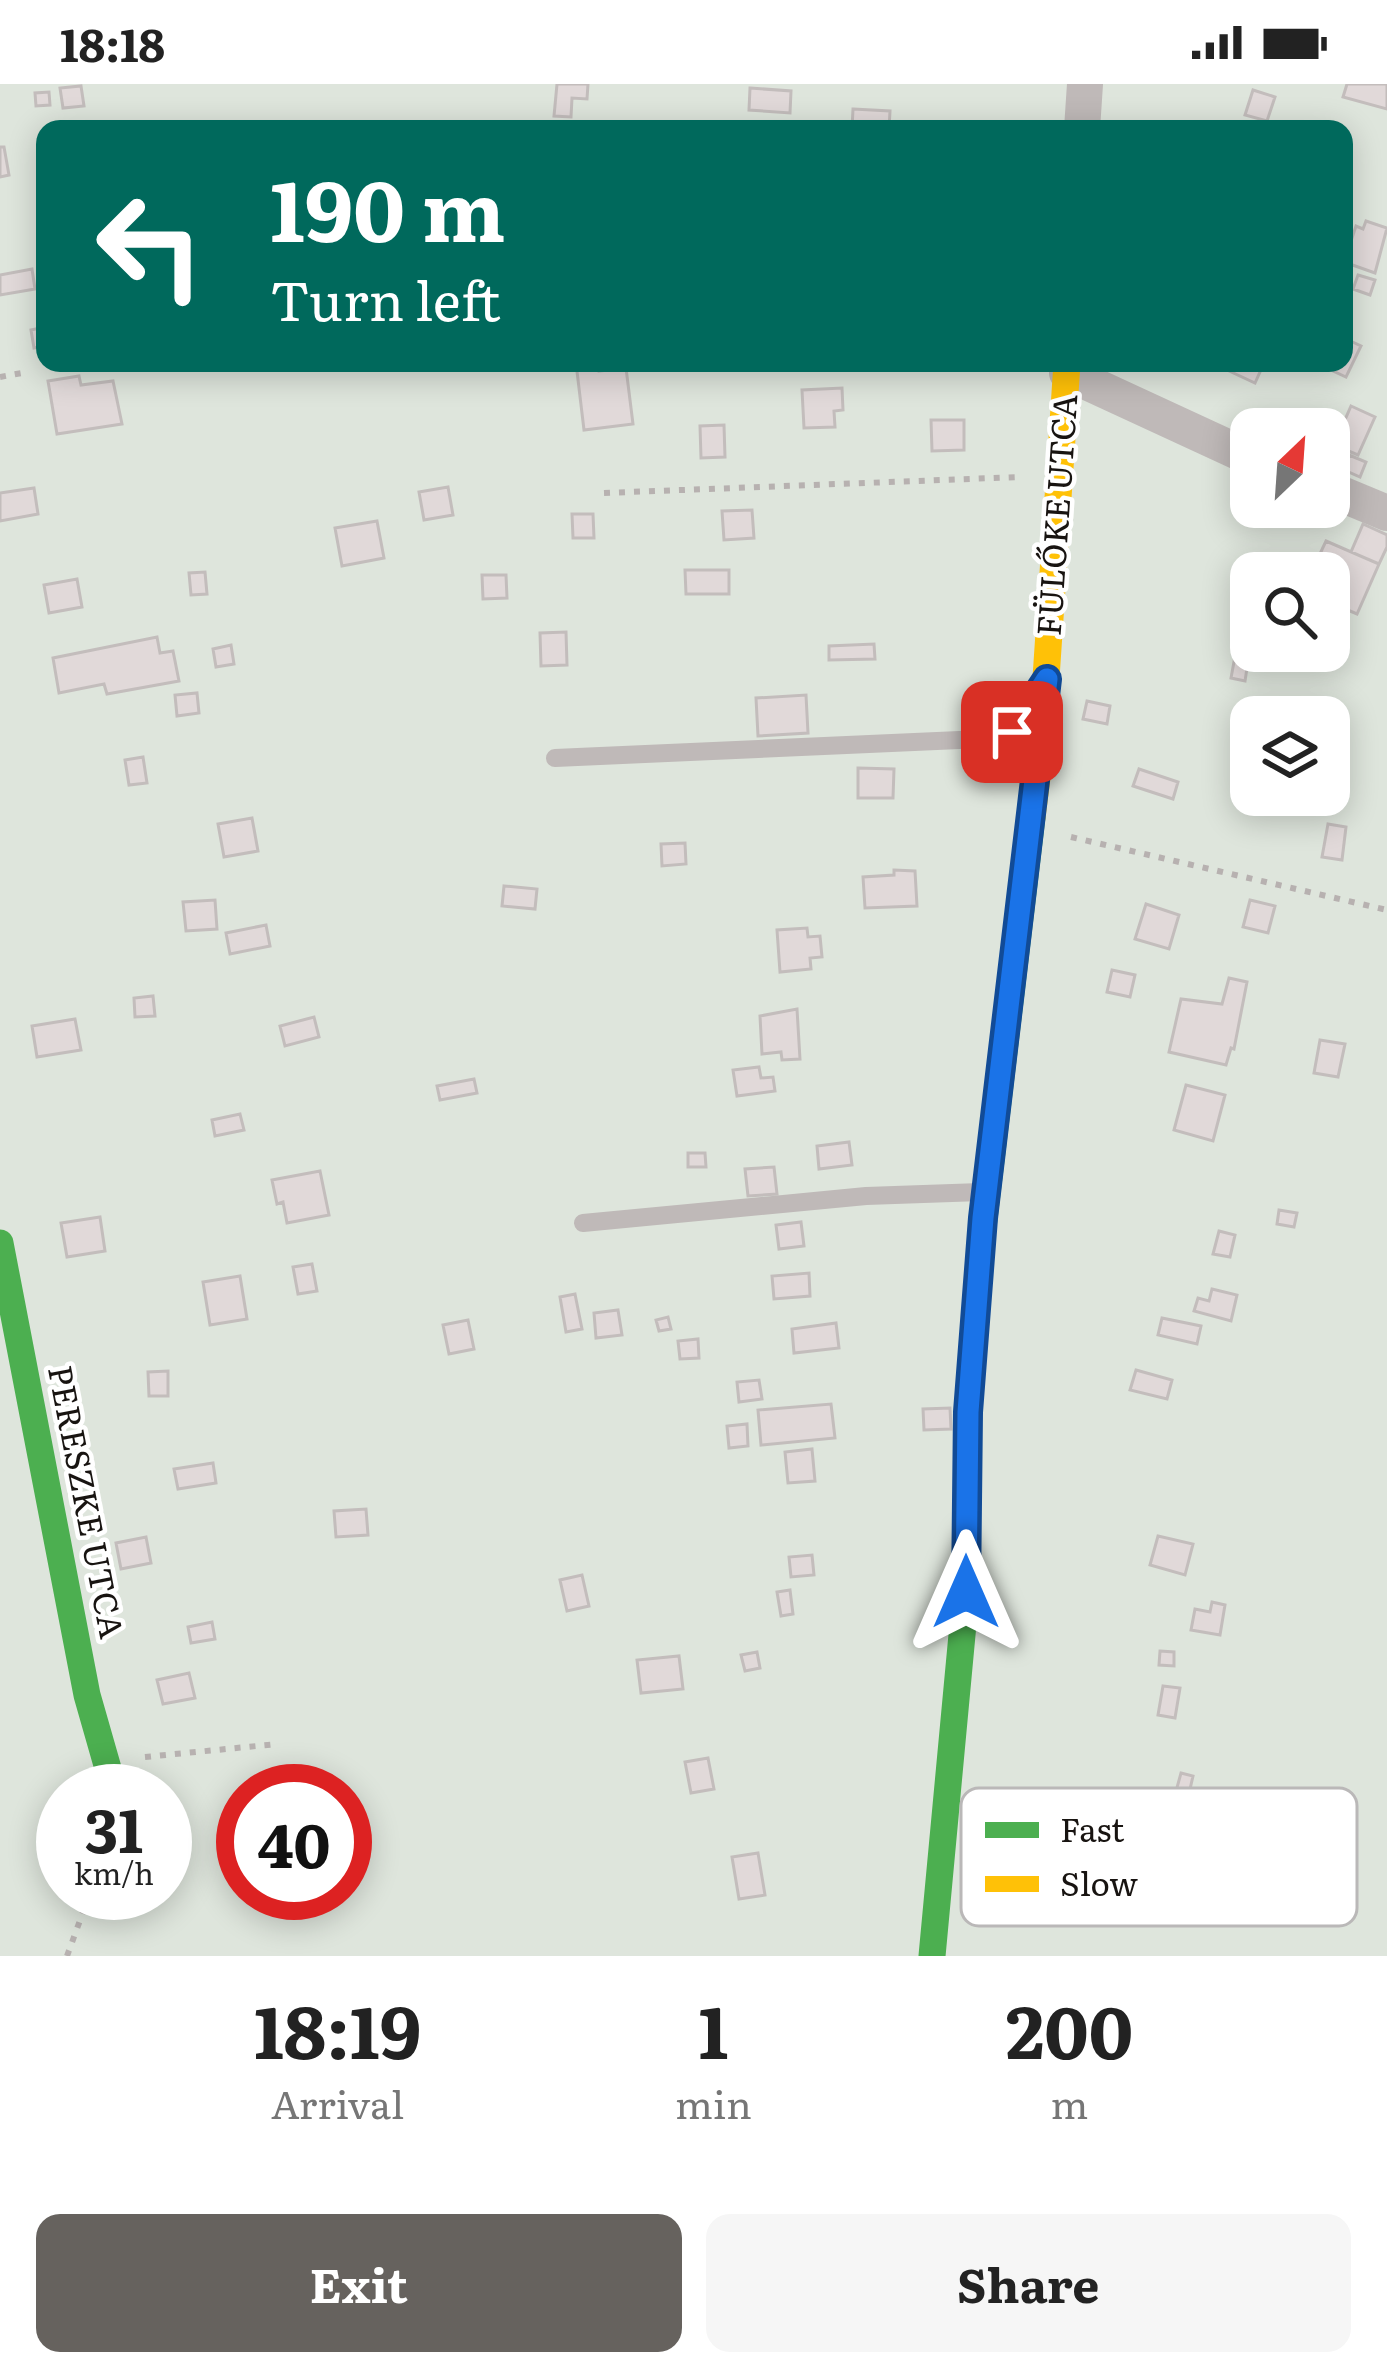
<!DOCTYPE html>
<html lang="en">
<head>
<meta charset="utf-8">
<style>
	:root { --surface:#fff; --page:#f6f6f6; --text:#222; --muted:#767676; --accent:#66625e }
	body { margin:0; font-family:Literata,serif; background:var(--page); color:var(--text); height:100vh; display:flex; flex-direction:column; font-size:45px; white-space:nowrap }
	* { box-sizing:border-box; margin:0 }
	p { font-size:39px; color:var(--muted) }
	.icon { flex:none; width:66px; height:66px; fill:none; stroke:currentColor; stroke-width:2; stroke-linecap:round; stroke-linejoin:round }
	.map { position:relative; height:1872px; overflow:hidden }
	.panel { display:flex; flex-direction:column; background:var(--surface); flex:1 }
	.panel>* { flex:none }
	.top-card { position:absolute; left:36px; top:36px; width:1317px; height:252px; border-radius:24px; box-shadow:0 6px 30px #0003; background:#00695c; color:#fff; overflow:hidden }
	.needle { width:78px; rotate:25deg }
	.controls { position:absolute; left:1230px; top:324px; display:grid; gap:24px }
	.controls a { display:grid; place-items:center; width:120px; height:120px; border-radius:24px; background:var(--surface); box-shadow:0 6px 30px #0003; font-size:60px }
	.speed { position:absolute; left:36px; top:1680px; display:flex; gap:24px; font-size:60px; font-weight:700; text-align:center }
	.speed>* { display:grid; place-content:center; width:156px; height:156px; border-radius:50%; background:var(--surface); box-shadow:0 6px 30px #0003; line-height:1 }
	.speed small { font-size:30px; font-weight:400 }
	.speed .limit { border:18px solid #d22; background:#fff; color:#111 }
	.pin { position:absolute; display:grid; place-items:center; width:102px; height:102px; color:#fff; margin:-51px; border-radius:24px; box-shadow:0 6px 18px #0006 }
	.me { position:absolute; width:132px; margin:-66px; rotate:0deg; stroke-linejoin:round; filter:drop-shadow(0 0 9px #0008) }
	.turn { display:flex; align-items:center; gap:42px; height:252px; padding:0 36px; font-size:54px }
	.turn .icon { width:156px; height:156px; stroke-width:2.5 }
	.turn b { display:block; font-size:84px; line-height:102px }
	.eta { display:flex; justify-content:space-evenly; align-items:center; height:204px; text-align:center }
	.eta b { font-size:72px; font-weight:700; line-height:84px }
	.action { display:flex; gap:24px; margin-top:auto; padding:24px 36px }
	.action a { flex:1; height:138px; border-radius:24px; background:var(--accent); color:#fff; font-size:48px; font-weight:700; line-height:138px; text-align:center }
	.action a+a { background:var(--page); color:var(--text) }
	.status { display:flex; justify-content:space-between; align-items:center; height:84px; padding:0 60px; background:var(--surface); direction:ltr }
	.status svg { height:33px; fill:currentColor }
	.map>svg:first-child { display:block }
	.green { fill:#dee5dc; fill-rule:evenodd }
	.building { fill:#e1d9d9; stroke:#c3bdbc; stroke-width:3 }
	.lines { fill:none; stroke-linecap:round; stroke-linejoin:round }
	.path { stroke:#b7b1b0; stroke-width:6; stroke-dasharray:6 9; stroke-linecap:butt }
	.lane { stroke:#bfb9b8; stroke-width:18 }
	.street { stroke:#bfb9b8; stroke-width:36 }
	.fast { stroke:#4caf50; stroke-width:27 }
	.slow { stroke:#ffc107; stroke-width:27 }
	.route-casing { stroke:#114b97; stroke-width:30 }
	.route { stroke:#1a73e8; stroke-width:21 }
	.labels { text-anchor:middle; stroke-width:9; stroke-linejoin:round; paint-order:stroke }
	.street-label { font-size:33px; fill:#181411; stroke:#fff }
	.key { fill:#fff; stroke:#bab8b8; stroke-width:3 }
	.key-label { font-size:33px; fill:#181411 }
</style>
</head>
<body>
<div class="status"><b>18:18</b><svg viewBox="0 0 49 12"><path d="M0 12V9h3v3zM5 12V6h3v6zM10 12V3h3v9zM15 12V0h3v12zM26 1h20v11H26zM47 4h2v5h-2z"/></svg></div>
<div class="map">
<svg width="1387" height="1872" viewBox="0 0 1387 1872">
	<rect width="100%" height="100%" fill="#f8f2ec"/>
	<!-- green -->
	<path class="green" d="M0,0h1387v1872h-1387zM45,45h1299v234h-1299zM1251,345h78v78h-78zM1251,489h78v78h-78zM1251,633h78v78h-78zM63,1707h102v102h-102zM243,1707h102v102h-102z"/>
	<!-- building -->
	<path class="building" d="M557,0h31l-1,15 -15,-1 -1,19 -17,-1z
		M1347,0h40v25l-44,-12z
		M81,2l3,20 -21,2 -3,-20z
		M750,4l41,3 -1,22 -41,-3z
		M1253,6l22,7 -8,24 -22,-6z
		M49,8l1,13 -14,1 -1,-13z
		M853,25l37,2 -1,18h-37z
		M0,63h4l5,28 -9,2z
		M1366,137l21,7 -12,45 -31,-11 12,-36 7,3z
		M32,185l3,20 -35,6v-20z
		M1358,191l17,5 -5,15 -17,-6z
		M45,243v19l-11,2 -3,-18z
		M1344,254l17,8 -15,31 -28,-13 26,-1z
		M576,279h22l1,8 27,-3 7,56 -49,6z
		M1212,279h52l-9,20z
		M79,292l2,9 32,-4 9,43 -65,10 -9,-53z
		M842,304l1,22 -9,1 1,16 -31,1 -2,-38z
		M1351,322l24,11 -17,38 -24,-10z
		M931,336h33v30l-32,1z
		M724,341l1,32 -24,1 -1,-32z
		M1349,371l17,7 -6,15 -18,-8z
		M448,403l5,28 -29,5 -5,-28z
		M34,404l4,26 -38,7v-28z
		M752,426l2,28 -30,2 -2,-29z
		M572,430h21l1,24h-21z
		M377,437l7,37 -42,8 -7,-38z
		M1363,440l24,11v12l-8,17 -28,-12z
		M1326,457l53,23 -22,50 -28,-12v-29h-18z
		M685,486h44v24h-43z
		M205,488l2,22 -16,1 -2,-22z
		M482,491h24l1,23 -24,1z
		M77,495l5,28 -33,6 -5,-28z
		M566,548l1,33 -26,1 -1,-33z
		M157,553l3,16 13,-2 6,30 -72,13 -3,-10 -45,9 -6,-35z
		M1238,556l13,2 -6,39 -14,-3z
		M874,560l1,15 -46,1v-14z
		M231,561l3,19 -18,3 -3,-18z
		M197,609l2,20 -22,3 -2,-21z
		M806,611l2,38 -50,3 -2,-38z
		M1087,617l23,5 -3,18 -24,-5z
		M143,673l4,26 -18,2 -4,-25z
		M858,684l36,1 -1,29h-35z
		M1139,685l39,13 -5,17 -40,-13z
		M252,734l6,33 -34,6 -6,-33z
		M1328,740l18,3 -4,33 -20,-3z
		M685,759l1,21 -24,2 -1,-22z
		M894,786l21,1 2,35 -52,2 -2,-31 31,-2z
		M504,802l33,3 -2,20 -33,-3z
		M215,816l2,29 -31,2 -3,-29z
		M1250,816l25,6 -7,27 -25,-6z
		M1146,820l33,11 -10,34 -34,-10z
		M266,841l4,21 -40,8 -4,-21z
		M807,844l1,9 12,-1 2,21 -12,1 1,11 -31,3 -3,-42z
		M1112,886l23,5 -5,22 -23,-5z
		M1229,894l18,4 -13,67 -3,-1 -5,17 -57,-13 12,-53 41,5z
		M153,912l2,20 -20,1 -1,-19z
		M797,925l3,50 -18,1 -1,-8 -19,2 -2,-38z
		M314,933l5,20 -34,9 -5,-20z
		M75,935l6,31 -44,7 -5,-31z
		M1320,956l25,4 -7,33 -24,-4z
		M759,983l2,11 12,-1 2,14 -38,5 -4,-26z
		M474,995l3,14 -37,7 -3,-14z
		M1186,1001l39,10 -12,46 -39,-11z
		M240,1030l4,16 -29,6 -3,-16z
		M849,1058l3,23 -33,4 -2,-23z
		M688,1069h17l1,14h-18z
		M774,1083l3,27 -29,2 -3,-27z
		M320,1087l9,44 -42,8 -4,-21 -6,2 -5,-24z
		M1279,1126l18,3 -3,14 -17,-3z
		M100,1133l5,34 -38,6 -6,-34z
		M801,1138l3,24 -25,3 -3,-24z
		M1219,1147l16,4 -5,22 -17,-3z
		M312,1180l5,27 -19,3 -5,-27z
		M809,1189l1,23 -36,3 -2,-23z
		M240,1192l7,43 -37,6 -7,-43z
		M1212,1205l25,6 -6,26 -37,-10 4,-13 11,3z
		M575,1210l7,35 -16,3 -6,-35z
		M618,1226l4,25 -26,3 -2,-25z
		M668,1233l3,12 -12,2 -3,-11z
		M1162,1234l39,8 -4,18 -39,-9z
		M468,1236l6,29 -25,5 -6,-29z
		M836,1239l3,25 -45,5 -2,-24z
		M698,1255l1,19 -19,1 -2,-18z
		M1136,1286l36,10 -5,19 -37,-9z
		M168,1287v25h-19l-1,-24z
		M759,1296l3,19 -23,3 -2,-20z
		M831,1320l4,34 -74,7 -3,-35z
		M950,1324l1,21 -27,1 -1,-21z
		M747,1340l1,22 -19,2 -2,-22z
		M812,1365l3,32 -27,2 -3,-31z
		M213,1379l3,20 -38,6 -4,-20z
		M366,1425l2,26 -32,2 -2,-26z
		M1158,1452l35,8 -8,31 -35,-10z
		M146,1453l5,26 -30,6 -5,-26z
		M812,1471l2,20 -23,2 -2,-20z
		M582,1491l7,31 -22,5 -7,-31z
		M790,1506l3,24 -12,2 -4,-24z
		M1212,1518l13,3 -5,30 -29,-5 4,-21 15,3z
		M212,1538l3,17 -24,4 -3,-16z
		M1160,1567l14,1v14l-15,-1z
		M757,1568l3,16 -15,3 -4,-16z
		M679,1572l4,33 -42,4 -4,-33z
		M189,1589l6,25 -32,6 -6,-24z
		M1163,1602l17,2 -5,30 -17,-3z
		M708,1674l6,31 -23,4 -6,-31z
		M1181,1689l12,3 -5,22 -13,-3z
		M758,1769l7,42 -26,4 -7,-42z"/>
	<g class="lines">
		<!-- path -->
		<path class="path" d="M0,293l27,-5
			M604,409l416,-16
			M1071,753l316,73
			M145,1673l132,-13
			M67,1872l23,-63"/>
		<!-- lane -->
		<path class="lane" d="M555,674l427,-19 30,-7 16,-24
			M583,1139l283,-27 115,-4"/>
		<!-- street -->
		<path class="street" d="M1082,45l3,-45
			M1067,289l184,85
			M1329,405l58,24"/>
		<!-- fast -->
		<path class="fast" d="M0,1159l87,452 22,77
			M932,1872l34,-364 2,-181 13,-167 51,-427"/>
		<!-- slow -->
		<path class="slow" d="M1032,733l10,-79 25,-375"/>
	</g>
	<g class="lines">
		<!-- route casing -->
		<g class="route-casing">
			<path id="route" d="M966,1508l2,-180 15,-194 64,-539 -35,53"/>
		</g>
		<!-- route -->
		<use href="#route" class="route"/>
	</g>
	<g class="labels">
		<!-- street labels -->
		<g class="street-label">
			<text transform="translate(1057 431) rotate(-86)" y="12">FÜLŐKE UTCA</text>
			<text transform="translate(86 1418) rotate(79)" y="12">PERESZKE UTCA</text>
		</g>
	</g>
	<!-- legend -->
	<rect x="961" y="1704" width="396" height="138" rx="18" class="key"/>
	<rect x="985" y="1738" width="54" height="16" fill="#4caf50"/>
	<rect x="985" y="1792" width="54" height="16" fill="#ffc107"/>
	<g class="key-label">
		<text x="1060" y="1758">Fast</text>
		<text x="1060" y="1812">Slow</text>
	</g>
</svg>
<div class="controls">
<a><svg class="needle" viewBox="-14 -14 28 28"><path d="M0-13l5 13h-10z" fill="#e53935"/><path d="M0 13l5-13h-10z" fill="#767676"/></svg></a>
<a><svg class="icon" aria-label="search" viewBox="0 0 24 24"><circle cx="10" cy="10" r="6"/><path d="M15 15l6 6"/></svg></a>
<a><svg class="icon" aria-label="layers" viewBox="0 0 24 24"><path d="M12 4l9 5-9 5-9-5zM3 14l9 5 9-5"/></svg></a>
</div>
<div class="speed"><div>31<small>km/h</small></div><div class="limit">40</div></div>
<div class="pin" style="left:1012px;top:648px;background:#d93025"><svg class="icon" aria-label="arrive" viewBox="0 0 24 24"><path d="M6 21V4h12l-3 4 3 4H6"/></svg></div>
<svg class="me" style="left:966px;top:1508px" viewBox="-20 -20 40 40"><path d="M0-17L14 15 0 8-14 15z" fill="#1a73e8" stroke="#fff" stroke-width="4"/></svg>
<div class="top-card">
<div class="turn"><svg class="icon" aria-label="left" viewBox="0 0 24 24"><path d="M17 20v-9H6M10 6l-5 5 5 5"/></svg><div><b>190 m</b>Turn left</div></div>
</div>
</div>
<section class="panel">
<div class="eta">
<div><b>18:19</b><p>Arrival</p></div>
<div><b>1</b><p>min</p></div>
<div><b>200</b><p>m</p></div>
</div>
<div class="action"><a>Exit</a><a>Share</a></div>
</section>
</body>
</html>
